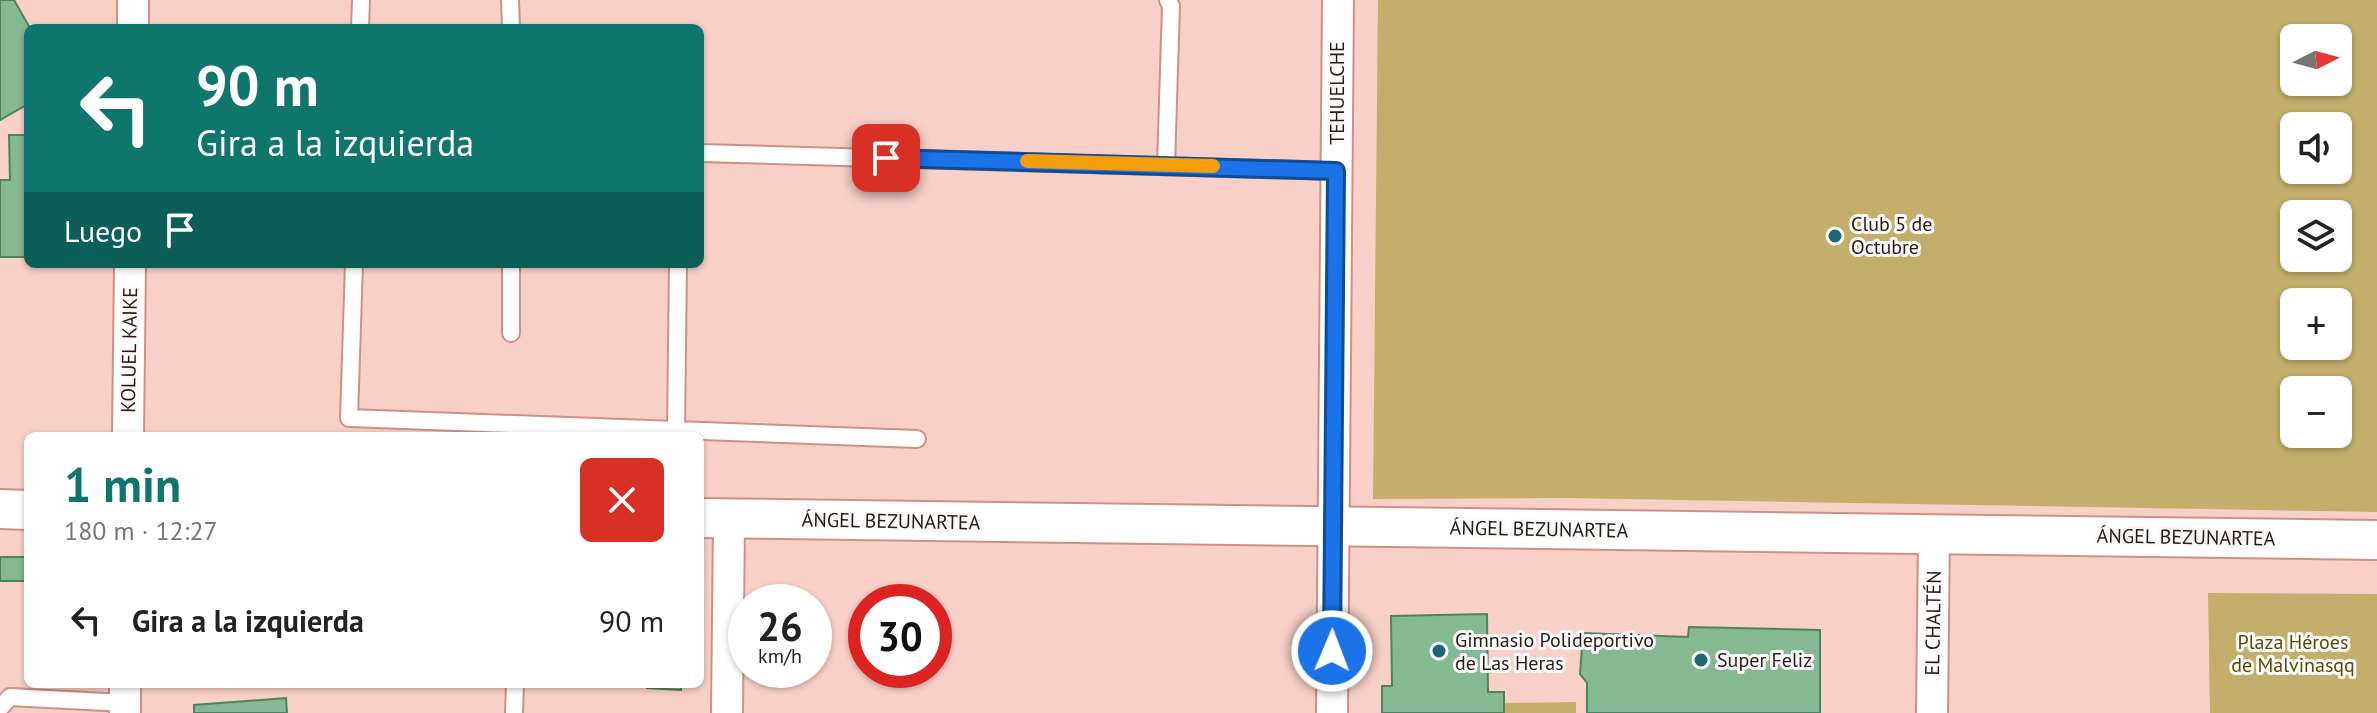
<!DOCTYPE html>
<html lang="es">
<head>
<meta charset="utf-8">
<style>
	:root { --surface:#fff; --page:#f2f2f2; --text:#222; --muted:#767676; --accent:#0f766e }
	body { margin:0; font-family:"PT Sans",sans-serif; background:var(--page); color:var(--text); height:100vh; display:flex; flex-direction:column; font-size:30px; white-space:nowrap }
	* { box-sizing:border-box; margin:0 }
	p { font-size:26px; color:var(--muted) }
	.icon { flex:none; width:44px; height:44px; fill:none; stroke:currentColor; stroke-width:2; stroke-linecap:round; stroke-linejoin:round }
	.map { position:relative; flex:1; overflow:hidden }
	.details { position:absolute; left:24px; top:432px; width:680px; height:256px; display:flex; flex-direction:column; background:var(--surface); border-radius:12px; box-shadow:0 2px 6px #0004 }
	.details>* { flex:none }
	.guide { position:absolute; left:24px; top:24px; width:680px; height:244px; border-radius:12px; box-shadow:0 2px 6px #0004; background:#0f766e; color:#fff; overflow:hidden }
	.needle { width:52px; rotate:84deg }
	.fabs { position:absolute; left:2280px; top:24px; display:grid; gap:16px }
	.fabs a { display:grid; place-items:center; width:72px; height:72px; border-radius:12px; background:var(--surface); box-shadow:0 2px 6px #0004; font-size:40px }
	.speed { position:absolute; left:728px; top:584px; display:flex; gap:16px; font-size:40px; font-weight:700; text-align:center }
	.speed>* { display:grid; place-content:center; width:104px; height:104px; border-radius:50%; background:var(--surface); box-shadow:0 2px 6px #0004; line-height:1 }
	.speed small { font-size:20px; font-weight:400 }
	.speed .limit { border:12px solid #d22; background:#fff; color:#111 }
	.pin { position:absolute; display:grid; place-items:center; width:68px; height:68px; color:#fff; margin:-34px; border-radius:16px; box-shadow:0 4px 12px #0006 }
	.me { position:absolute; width:88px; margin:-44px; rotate:1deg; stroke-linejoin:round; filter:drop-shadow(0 0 6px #0008) }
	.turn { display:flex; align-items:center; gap:28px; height:168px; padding:0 40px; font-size:36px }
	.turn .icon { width:104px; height:104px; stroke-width:2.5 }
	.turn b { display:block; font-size:56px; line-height:68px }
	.then { display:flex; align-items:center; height:76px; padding:0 40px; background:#0003; gap:16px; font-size:30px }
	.round { display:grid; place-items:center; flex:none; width:84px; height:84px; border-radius:12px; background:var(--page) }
	.summary { display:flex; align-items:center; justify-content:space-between; height:136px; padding:0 40px }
	h1 { font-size:48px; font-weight:700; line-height:60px; color:var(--accent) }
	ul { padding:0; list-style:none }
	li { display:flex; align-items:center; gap:24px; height:104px; padding:0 40px }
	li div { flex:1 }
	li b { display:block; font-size:30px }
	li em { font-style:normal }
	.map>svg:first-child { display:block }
	.green { fill:#c4ae6b; fill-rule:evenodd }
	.building { fill:#85b992; stroke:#4f825e; stroke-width:2 }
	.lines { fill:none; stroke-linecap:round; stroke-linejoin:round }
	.service-casing { stroke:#cf9083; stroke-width:20 }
	.minor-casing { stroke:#cf9083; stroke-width:34 }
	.tertiary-casing { stroke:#cf9083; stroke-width:42 }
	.service { stroke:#fff; stroke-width:16 }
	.minor { stroke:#fff; stroke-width:30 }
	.tertiary { stroke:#fff; stroke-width:38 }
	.route-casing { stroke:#114b97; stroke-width:20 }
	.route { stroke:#1a73e8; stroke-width:14 }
	.slow { stroke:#f59e0b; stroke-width:14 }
	.poi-dot { fill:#1d6673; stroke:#fbfbfb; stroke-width:3 }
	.labels { text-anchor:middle; stroke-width:6; stroke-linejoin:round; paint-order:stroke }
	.street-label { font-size:20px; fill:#2f1713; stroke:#fbfbfb }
	.poi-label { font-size:20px; fill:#2f1713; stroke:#fbfbfb; text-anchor:start }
	.park-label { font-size:20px; fill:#5c4900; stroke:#fbfbfb }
</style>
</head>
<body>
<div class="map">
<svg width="2377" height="713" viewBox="0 0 2377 713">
	<rect width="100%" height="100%" fill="#f8d0c7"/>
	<!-- green -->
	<path class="green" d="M1378,0h999v512l-809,-14 -195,1zM2294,38h44v44h-44zM2294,126h44v44h-44zM2294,214h44v44h-44zM2294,302h44v44h-44zM2294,390h44v44h-44z
		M2208,593l169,1v119h-167z
		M1576,702v11h-72v-10z"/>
	<!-- building -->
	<path class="building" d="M0,0h14l16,28 -2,76 -28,16z
		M9,135h19v122h-28v-77h10z
		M0,557h25l1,24h-26z
		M1487,614l1,78h16v21h-122v-27h10l-1,-70z
		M1689,627l131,3v83h-233v-30l-7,-9 3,-41 105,4z
		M647,684h34v6l-34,-2z
		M286,698l1,15h-93v-8z"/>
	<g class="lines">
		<!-- service casing -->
		<g class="service-casing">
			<path id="service" d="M510,0l1,28
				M360,28l1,-28
				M700,153l636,18
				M1166,165l5,-159 -3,-6
				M354,264l-5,154 568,21
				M511,333v-69
				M676,430l2,-166
				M0,708l10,-11 115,6
				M514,713l1,-29"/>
		</g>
		<!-- minor casing -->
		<g class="minor-casing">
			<path id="minor" d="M133,28v-28
				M128,436l2,-172
				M125,713v-29
				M727,713l2,-194
				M1332,713l6,-713
				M1932,713l2,-179"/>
		</g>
		<!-- tertiary casing -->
		<g class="tertiary-casing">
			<path id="tertiary" d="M0,509l28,1
				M700,518l1677,22"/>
		</g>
		<!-- service -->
		<use href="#service" class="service"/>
		<!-- minor -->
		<use href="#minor" class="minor"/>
		<!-- tertiary -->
		<use href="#tertiary" class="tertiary"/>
	</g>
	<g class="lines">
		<!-- route casing -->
		<g class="route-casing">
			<path id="route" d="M886,158l450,13 -4,480"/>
		</g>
		<!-- route -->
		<use href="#route" class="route"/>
		<!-- slow -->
		<path class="slow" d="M1027,161l186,5"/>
	</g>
	<!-- markers -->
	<g class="poi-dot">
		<circle cx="1835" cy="236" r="8"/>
		<circle cx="1439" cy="651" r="8"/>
		<circle cx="1701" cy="660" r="8"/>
	</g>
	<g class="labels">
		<!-- street labels -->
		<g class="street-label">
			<text transform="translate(1337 93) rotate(-90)" y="7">TEHUELCHE</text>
			<text transform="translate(129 350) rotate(-89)" y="7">KOLUEL KAIKE</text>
			<text transform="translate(891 521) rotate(1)" y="7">ÁNGEL BEZUNARTEA</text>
			<text transform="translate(1539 529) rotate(1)" y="7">ÁNGEL BEZUNARTEA</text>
			<text transform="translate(2186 537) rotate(1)" y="7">ÁNGEL BEZUNARTEA</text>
			<text transform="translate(1933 623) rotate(-89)" y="7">EL CHALTÉN</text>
		</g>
		<!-- poi labels -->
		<g class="poi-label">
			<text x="1851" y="231">Club 5 de<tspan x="1851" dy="23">Octubre</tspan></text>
			<text x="1455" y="647">Gimnasio Polideportivo<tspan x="1455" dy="23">de Las Heras</tspan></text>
			<text x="1717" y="667">Super Feliz</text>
		</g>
		<!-- park labels -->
		<g class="park-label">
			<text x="2293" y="649">Plaza Héroes<tspan x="2293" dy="23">de Malvinasqq</tspan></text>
		</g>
	</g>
</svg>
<div class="fabs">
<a><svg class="needle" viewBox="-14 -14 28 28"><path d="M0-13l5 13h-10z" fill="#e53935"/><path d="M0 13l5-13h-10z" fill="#767676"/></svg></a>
<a><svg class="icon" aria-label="sound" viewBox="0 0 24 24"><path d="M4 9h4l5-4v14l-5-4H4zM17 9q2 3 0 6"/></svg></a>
<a><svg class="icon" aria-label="layers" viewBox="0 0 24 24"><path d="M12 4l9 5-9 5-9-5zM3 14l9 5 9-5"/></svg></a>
<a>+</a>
<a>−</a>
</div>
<div class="speed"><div>26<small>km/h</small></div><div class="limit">30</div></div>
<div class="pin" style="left:886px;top:158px;background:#d93025"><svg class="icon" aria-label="arrive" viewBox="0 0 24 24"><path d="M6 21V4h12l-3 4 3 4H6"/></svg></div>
<svg class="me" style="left:1332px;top:651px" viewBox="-20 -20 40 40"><circle r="17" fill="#1a73e8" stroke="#fff" stroke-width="3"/><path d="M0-11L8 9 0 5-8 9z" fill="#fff"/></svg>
<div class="guide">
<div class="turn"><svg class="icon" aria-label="left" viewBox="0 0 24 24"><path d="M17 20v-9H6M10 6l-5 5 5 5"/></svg><div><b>90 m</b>Gira a la izquierda</div></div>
<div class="then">Luego<svg class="icon" aria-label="arrive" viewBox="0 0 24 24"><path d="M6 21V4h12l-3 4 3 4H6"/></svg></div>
</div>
<section class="details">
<div class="summary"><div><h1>1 min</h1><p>180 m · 12:27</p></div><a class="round" style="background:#d93025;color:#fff"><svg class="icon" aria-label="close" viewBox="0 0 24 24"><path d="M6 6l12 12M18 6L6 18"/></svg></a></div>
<ul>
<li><svg class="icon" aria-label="left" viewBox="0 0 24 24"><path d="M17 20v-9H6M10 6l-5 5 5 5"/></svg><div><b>Gira a la izquierda</b></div><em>90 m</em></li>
</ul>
</section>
</div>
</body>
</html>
